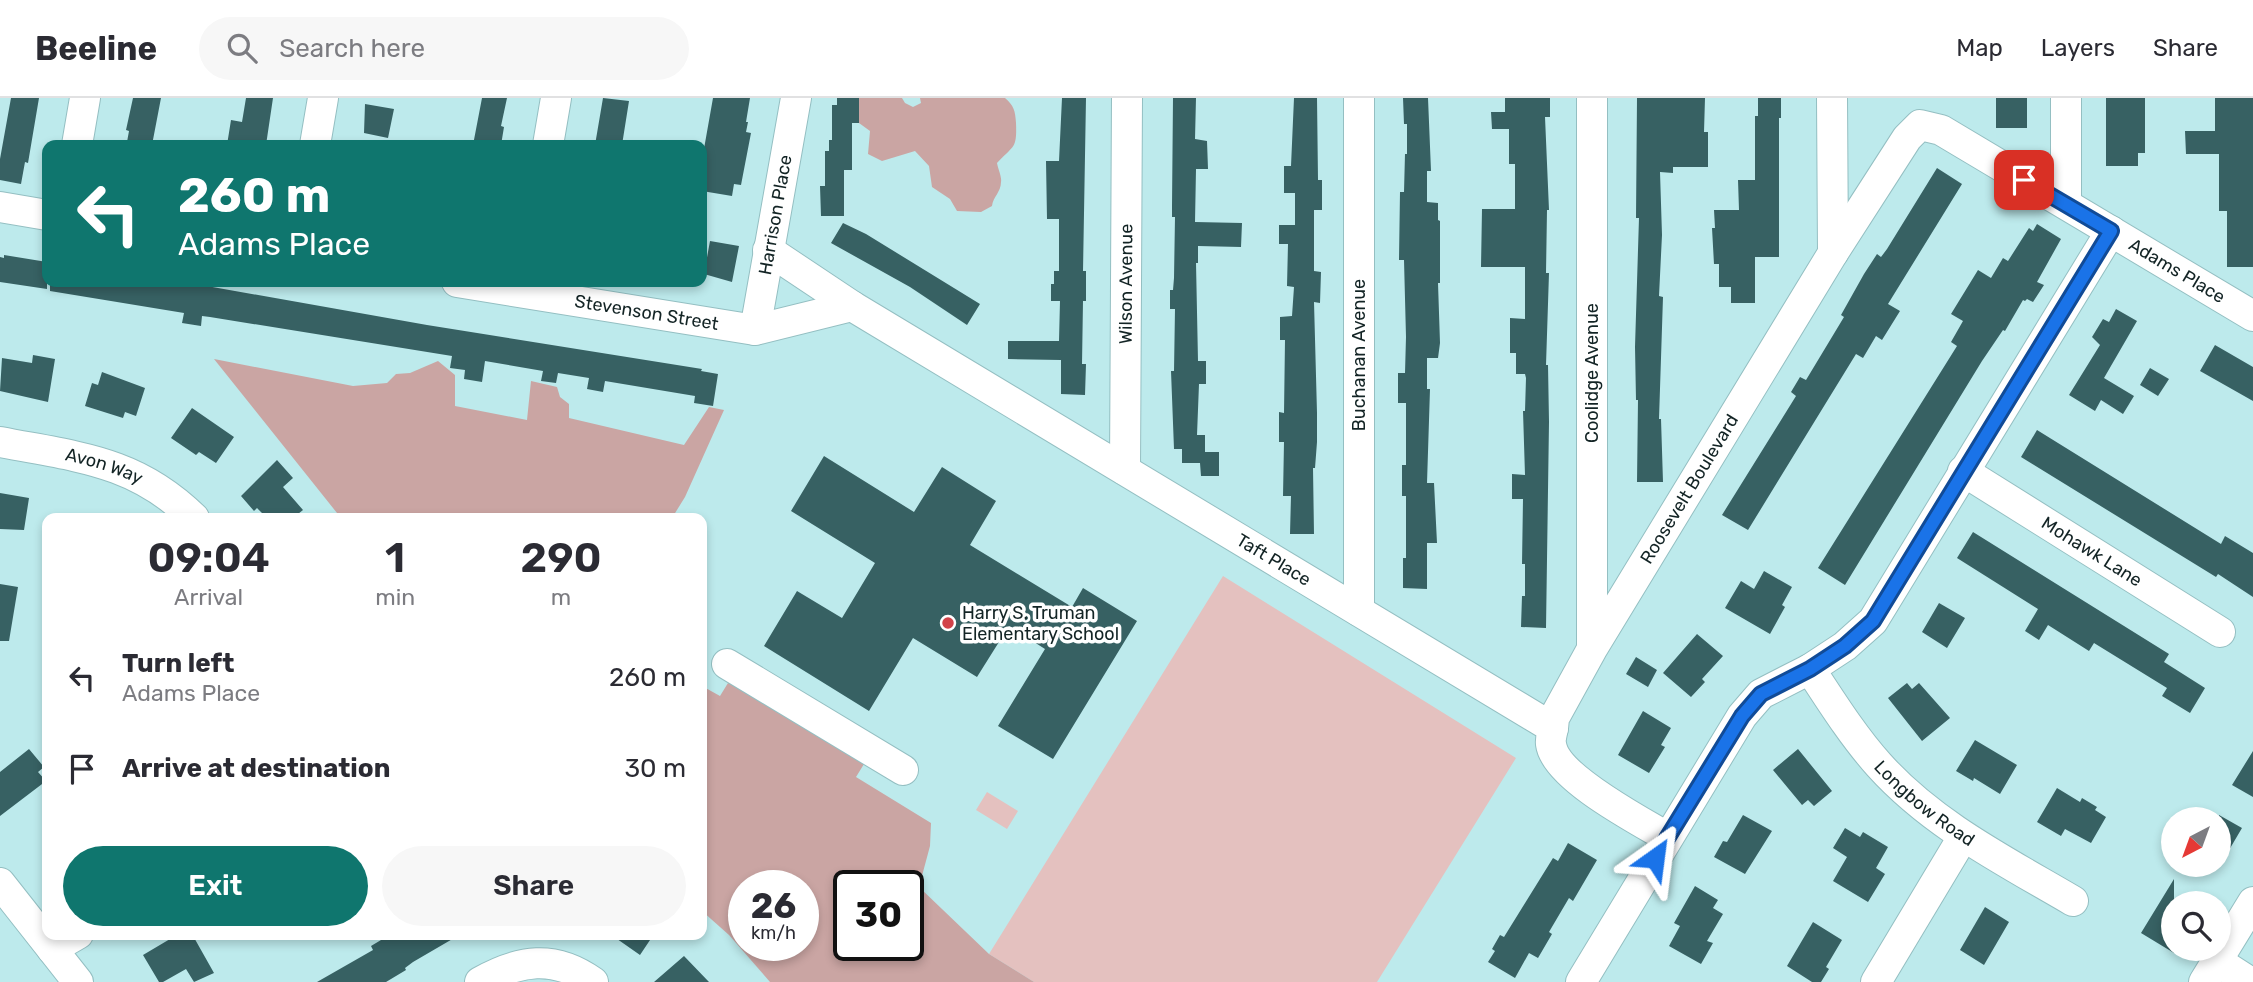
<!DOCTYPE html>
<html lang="en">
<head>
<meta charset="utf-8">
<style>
	:root { --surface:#fff; --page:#f7f7f7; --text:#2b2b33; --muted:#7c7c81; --line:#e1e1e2; --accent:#0f766e }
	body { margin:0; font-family:Rubik,sans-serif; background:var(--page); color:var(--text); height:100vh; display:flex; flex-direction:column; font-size:26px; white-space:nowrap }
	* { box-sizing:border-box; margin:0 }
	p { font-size:23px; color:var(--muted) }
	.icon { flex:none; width:38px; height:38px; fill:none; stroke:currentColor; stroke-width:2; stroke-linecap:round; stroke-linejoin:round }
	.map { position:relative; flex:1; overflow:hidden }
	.sheet { position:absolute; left:42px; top:415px; width:665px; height:427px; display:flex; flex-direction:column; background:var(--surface); border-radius:14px; box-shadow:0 4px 10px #0003 }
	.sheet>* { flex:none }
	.top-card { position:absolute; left:42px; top:42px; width:665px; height:147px; border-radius:14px; box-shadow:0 4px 10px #0003; background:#0f766e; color:#fff; overflow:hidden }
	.needle { width:46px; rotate:221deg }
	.fabs { position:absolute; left:2161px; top:709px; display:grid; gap:14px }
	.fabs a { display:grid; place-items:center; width:70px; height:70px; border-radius:50%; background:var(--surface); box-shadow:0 4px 10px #0003; font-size:35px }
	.speed { position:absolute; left:728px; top:772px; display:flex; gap:14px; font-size:35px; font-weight:700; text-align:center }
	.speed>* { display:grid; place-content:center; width:91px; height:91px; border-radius:50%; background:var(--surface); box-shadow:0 4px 10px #0003; line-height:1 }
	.speed small { font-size:18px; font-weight:400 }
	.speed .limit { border:4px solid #111; border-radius:10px; background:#fff; color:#111 }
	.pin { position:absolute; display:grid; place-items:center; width:60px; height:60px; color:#fff; margin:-30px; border-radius:14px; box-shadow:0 4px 10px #0006 }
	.me { position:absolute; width:77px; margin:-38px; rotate:31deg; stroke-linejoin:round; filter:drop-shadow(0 0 5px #0008) }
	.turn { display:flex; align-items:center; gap:24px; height:147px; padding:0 21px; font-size:32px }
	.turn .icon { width:91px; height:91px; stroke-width:2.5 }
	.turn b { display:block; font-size:49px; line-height:60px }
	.eta { display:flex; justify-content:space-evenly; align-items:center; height:119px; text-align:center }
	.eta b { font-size:42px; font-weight:600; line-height:49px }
	.cta { display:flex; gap:14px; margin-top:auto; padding:14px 21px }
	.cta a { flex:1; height:80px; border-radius:42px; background:var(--accent); color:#fff; font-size:28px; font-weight:600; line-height:80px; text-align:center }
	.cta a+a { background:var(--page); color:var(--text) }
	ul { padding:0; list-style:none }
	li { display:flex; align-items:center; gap:21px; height:91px; padding:0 21px }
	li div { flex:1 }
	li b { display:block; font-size:26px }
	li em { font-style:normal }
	header { display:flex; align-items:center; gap:42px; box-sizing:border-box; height:98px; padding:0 35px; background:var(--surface); border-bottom:2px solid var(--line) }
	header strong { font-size:33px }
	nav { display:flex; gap:38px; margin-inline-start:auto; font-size:24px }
	.search { width:490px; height:63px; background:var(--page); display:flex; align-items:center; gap:18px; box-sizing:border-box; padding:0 24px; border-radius:38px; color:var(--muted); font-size:26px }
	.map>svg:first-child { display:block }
	.green { fill:#e4c1bf }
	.forest { fill:#caa5a3; fill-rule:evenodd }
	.building { fill:#376163 }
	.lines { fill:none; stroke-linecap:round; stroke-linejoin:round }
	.minor-casing { stroke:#94bfc2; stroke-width:32 }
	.minor { stroke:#fff; stroke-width:30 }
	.route-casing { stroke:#114b97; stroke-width:18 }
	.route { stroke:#1a73e8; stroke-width:12 }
	.poi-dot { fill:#d24249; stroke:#fff; stroke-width:2.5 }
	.labels { text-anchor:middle; stroke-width:7; stroke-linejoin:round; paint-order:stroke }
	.street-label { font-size:18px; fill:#132425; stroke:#fff }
	.poi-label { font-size:18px; fill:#132425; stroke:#fff; text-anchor:start }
</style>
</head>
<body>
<header>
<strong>Beeline</strong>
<div class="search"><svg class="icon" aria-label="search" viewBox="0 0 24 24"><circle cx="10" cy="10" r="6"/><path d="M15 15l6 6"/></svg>Search here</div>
<nav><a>Map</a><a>Layers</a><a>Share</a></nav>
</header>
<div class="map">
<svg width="2253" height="884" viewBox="0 0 2253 884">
	<rect width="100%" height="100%" fill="#bdeaec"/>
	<!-- green -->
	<path class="green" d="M1223,478l293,182 -139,224h-343l-45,-28z
		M987,694l31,19 -11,18 -31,-19z"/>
	<!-- forest -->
	<path class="forest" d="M859,0h43l3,5 8,4 8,-4 -1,-5h85c9,8 10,12 11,25 1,26 -2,22 -19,40 1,6 5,14 4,19 0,10 -8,15 -9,24l-11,6 -24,-1 -7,-12 -18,-12 -3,-21 -14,-15 -33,10 -14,-7 2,-23 -11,-8z
		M214,261l139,27 34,-3 9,-9 14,-1 28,-12 17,14v31l72,14 4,-39 26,6 3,10 9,7v14l115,27 25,-38 15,3 -39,87 -13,21h-331z
		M736,572l136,81 -16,26 75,46 -1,23 -11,41 70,67 45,28h-264l-41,-47 -27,-24v-225l18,10zM744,788h59v59h-59zM849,788h59v59h-59z"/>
	<!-- building -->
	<path class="building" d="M11,0h28l-11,65 -3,-1 -4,22 -21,-4v-21z
		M133,0h28l-9,47 -25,-3 2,-11 -3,-1z
		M246,0h27l-7,47h-39l4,-25 11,2z
		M482,0h25l-6,28 3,1 -3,18h-28z
		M603,0l26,3 -7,44h-27z
		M713,0h37l-4,24h2l-2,10 5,1 -10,52 -7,-1 -2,12 -30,-5v-31z
		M837,0h22v25h-7v47h-8v46h-23l-1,-30h5v-35h4v-11h3v-35h5z
		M1062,0h24l-3,173h3v30h-3l-1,63h4l-1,31 -24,-1v-34l-53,-1v-18h51l1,-40h-9v-17h3v-13h5v-52h-12l-1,-58h13z
		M1173,0h23l-1,41 12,2 1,28h-12l-1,53 47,1 -1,24 -43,-1v17h-2l2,98h8v23h-7l-2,51h8v17h14v24h-18l-1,-13h-18v-14h-8l-3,-78h3l1,-62h-5v-19h3l1,-12 1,-61h-3v-11z
		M1294,0h23l1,82h4v30h-8v61l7,1 -1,31 -6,-1 3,111v29l-2,26h-2l1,66h-24l1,-38h-8l1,-54h-5v-30l5,1 1,-73h-5v-23l12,-1 2,-29 -7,-1 1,-42h-9v-19h16v-32h-11v-27h7z
		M1403,0h25l3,73h-4v31l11,1v17l2,1v62h-2l2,60 -2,15h-11v31h3l-3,94h7l3,60h-10v46l-24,-1v-30h3v-62h-4v-31h4v-62h-8v-30h7l1,-36 -2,-77h-5l1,-68h4l1,-38h2v-30h-3z
		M1505,0h45v19h-5l4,93h-2l-1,63h3l-3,92h2l1,57 -3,206 -25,-1 1,-31h3v-32h-3l1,-65h-11v-25l13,1 -2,-64h2l1,-33 -1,-4h-9v-21h-6v-35l15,1v-52h-44l1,-58h33v-45h-6v-35h-17l-1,-17h14z
		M1637,0h68l-1,34h4v35h-35v6l-13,-1 2,63 -3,61 4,1 -4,122h2l2,63h-26l1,-82h-2l-1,-53 4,-129h-3z
		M1758,0h23v20h-2v139h-24v46h-24v-16h-12v-23h-5l-2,-36h3l-1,-18h25l-1,-30h17v-64h3z
		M1996,0h31v30h-31z
		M2106,0h39v55h-7v13h-32z
		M2215,0h38v169h-26v-56h-8v-57h-33l-1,-23h30z
		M365,6l29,5 -6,29 -24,-5z
		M1937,70l25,16 -74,120 12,7 -18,29 -6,-4 -13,22 -7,-4 -108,176 -26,-15 74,-119 -5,-4 9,-15 6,3 38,-63 -3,-2 23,-41 13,-20 4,3 6,-8z
		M843,125l23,11 114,70 -13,21 -57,-38 -79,-44z
		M2037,126l24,15 -24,43 7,3 -11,17 -6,-3 -2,2 -2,-1 -18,31 -2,-1 -21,31 -137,224 -27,-17 139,-222 -6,-4 12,-21 -12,-7 27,-44 13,8 12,-20 5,3 21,-33 4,3z
		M710,143l29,5 -7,36 -28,-8z
		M4,157l43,7v27l-47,-7v-25l4,1z
		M50,184h112l28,4v-3l237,42 275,44 -1,2 17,3 -5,32 -19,-3 1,-7 -90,-15 -2,11 -16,-3 2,-11 -31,-5 -2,10 -15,-2 2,-10 -58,-10 -3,21 -18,-3 1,-9 -15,-2 2,-12 -242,-39 -8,-1 -1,10 -19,-3 2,-10 -134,-22z
		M2116,211l21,12 -33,57 30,18 -11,18 -22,-14 -6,11 -26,-16 31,-50 -8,-8 11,-18 6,3z
		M2215,247l38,22v34l-53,-30z
		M33,257l22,4 -7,43 -48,-11 2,-33 30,5z
		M2150,270l19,11 -11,17 -18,-11z
		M102,274l43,16 -9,28 -11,-4 -2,6 -38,-12 7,-23 6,2z
		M192,310l42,29 -18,26 -17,-11 -3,3 -25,-17z
		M2037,332l184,114 4,-8 28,17v44l-35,-23 -2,3 -195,-120z
		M824,358l90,56 28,-45 54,34 -26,44 102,62 11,-19 54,33 -84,138 -55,-33 47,-77 -36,-23 -32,51 -64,-39 -44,73 -105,-65 33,-55 45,27 33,-55 -84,-52z
		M277,362l16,18 -10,9 20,23 -10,8h-26l-10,-10 -3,3 -13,-15z
		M0,395l29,5 -5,32 -24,-1z
		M1973,434l196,122 -5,8 41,26 -15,25 -28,-17 5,-8 -73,-45 -5,8 -41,-26 -9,15 -14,-9 13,-22 -81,-51z
		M1764,473l28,16 -10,18 3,2 -15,27 -45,-26 16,-27 13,8z
		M0,486l18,3 -9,54h-9z
		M1939,505l26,15 -18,30 -25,-16z
		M1697,536l26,22 -21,23 3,3 -14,15 -28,-24z
		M1636,559l21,13 -9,17 -22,-13z
		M1907,585l5,6 7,-6 31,35 -28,23 -34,-43z
		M1643,613l28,17 -10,17 4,2 -16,26 -31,-18z
		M1975,642l42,25 -17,29 -26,-16 -1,3 -17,-10z
		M29,651l15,18 -6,5 8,9 -46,35v-44z
		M1798,651l34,42 -18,15 -6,-6 -6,5 -29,-35z
		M2253,653v46l-21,-12z
		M2057,690l23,14 2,-4 15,9 -2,3 11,7 -15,26 -26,-14 -4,7 -24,-14z
		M1743,717l29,16 -27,43 -31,-17 9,-16 4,1z
		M2219,717l23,13 -23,39z
		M1845,730l15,9 3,-5 25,15 -12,21 9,6 -17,28 -35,-21 14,-24 -14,-9z
		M1568,745l29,17 -24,41 -4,-3 -20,34 3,2 -14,24 -9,-5 -14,25 -27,-16 7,-11 -3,-2 8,-14 4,2 49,-79 5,3z
		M2174,781v74l-33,-20z
		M1695,788l23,14 -5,8 10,6 -16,27 6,2 -12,21 -32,-18 11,-20 -6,-3z
		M1985,809l24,15 -25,43 -24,-15z
		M1813,824l29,18 -16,27 3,2 -8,13h-9l-25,-16z
		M168,836h24l22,39 -20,9 -8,-13 -23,13h-4l-16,-27 27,-16z
		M391,836h70l-48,28 -8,6 1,2 -20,12h-69l56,-32 -2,-4z
		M610,836h44l-14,21z
		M684,858l25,26h-55z"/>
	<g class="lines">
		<!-- minor casing -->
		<g class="minor-casing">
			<g id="minor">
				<path d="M1592,0v549"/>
				<path d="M1832,0l1,155"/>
				<path d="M77,47l8,-47"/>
				<path d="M315,47l8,-47"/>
				<path d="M548,47l8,-47"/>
				<path d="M2066,106v-106"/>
				<path d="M0,109l47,8"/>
				<path d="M768,152l84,56"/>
				<path id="s1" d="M457,184l298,48 97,-24 701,422c-1,5 -3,12 -2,16 4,33 89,77 116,93"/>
				<path id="s2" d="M755,232l41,-232"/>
				<path id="s3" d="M0,344c77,15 135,18 194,76"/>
				<path id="s4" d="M1125,372l2,-372"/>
				<path id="s5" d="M1963,373l257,161"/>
				<path d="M1359,513v-513"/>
				<path d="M727,566l176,106"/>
				<path id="s6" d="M1810,571c21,32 43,67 69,96 54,60 126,96 194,136"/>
				<path id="s7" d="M1553,630l1,-10 38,-69 241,-396 74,-115 13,-13 21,5 312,186"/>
				<path d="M0,785l78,99"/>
				<path d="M52,851l26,-15"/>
				<path d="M2217,863l33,21"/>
				<path d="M480,884c39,-22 74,-28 113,0"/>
				<path d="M1581,884l161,-266 19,-22 49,-25 35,-23 28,-25 238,-390"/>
				<path d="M1876,884l87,-145"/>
				<path d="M2204,884l49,-80"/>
			</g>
		</g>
		<!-- minor -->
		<use href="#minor" class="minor"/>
	</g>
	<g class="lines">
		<!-- route casing -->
		<g class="route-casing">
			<path id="route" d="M1655,760l87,-142 19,-22 49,-25 35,-23 28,-25 238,-390 -87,-51"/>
		</g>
		<!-- route -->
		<use href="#route" class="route"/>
	</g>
	<!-- markers -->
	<circle class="poi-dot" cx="948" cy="525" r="7"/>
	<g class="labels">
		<!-- street labels -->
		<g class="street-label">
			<text dy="6" stroke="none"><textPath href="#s2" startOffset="117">Harrison Place</textPath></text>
			<text dy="6" stroke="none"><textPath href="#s7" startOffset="1004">Adams Place</textPath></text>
			<text dy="6" stroke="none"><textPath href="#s4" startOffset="186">Wilson Avenue</textPath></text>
			<text dy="6" stroke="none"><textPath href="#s1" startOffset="192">Stevenson Street</textPath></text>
			<text transform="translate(1359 257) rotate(-90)" y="6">Buchanan Avenue</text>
			<text transform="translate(1592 275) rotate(-90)" y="6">Coolidge Avenue</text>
			<text dy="6" stroke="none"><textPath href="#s3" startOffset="107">Avon Way</textPath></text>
			<text dy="6" stroke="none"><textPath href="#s7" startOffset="276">Roosevelt Boulevard</textPath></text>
			<text dy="6" stroke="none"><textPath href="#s5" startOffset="152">Mohawk Lane</textPath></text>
			<text dy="6" stroke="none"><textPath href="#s1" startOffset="894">Taft Place</textPath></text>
			<text dy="6" stroke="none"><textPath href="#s6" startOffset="178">Longbow Road</textPath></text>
		</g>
		<!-- poi labels -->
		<g class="poi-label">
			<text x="962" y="521">Harry S. Truman<tspan x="962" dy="21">Elementary School</tspan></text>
		</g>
	</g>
</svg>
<div class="fabs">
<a><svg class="needle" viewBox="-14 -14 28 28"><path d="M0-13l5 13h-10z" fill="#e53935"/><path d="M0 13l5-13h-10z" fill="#7c7c81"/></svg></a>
<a><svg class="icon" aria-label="search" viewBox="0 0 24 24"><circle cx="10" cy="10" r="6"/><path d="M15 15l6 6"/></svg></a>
</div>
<div class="speed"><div>26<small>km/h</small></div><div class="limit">30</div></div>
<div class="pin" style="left:2024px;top:82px;background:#d93025"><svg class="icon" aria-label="arrive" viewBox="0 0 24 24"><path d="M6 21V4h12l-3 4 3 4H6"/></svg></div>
<svg class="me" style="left:1655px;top:760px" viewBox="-20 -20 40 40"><path d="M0-17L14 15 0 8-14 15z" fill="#1a73e8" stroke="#fff" stroke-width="4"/></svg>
<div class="top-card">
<div class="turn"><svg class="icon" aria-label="left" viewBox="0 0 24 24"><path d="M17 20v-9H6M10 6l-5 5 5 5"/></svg><div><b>260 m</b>Adams Place</div></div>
</div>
<section class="sheet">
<div class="eta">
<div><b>09:04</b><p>Arrival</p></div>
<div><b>1</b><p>min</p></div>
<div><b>290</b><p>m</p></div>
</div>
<ul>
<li><svg class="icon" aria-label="left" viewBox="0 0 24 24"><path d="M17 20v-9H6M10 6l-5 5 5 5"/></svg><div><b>Turn left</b><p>Adams Place</p></div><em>260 m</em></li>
<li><svg class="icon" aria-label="arrive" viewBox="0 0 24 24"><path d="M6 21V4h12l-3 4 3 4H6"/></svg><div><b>Arrive at destination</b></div><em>30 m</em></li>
</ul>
<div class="cta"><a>Exit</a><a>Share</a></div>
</section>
</div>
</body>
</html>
